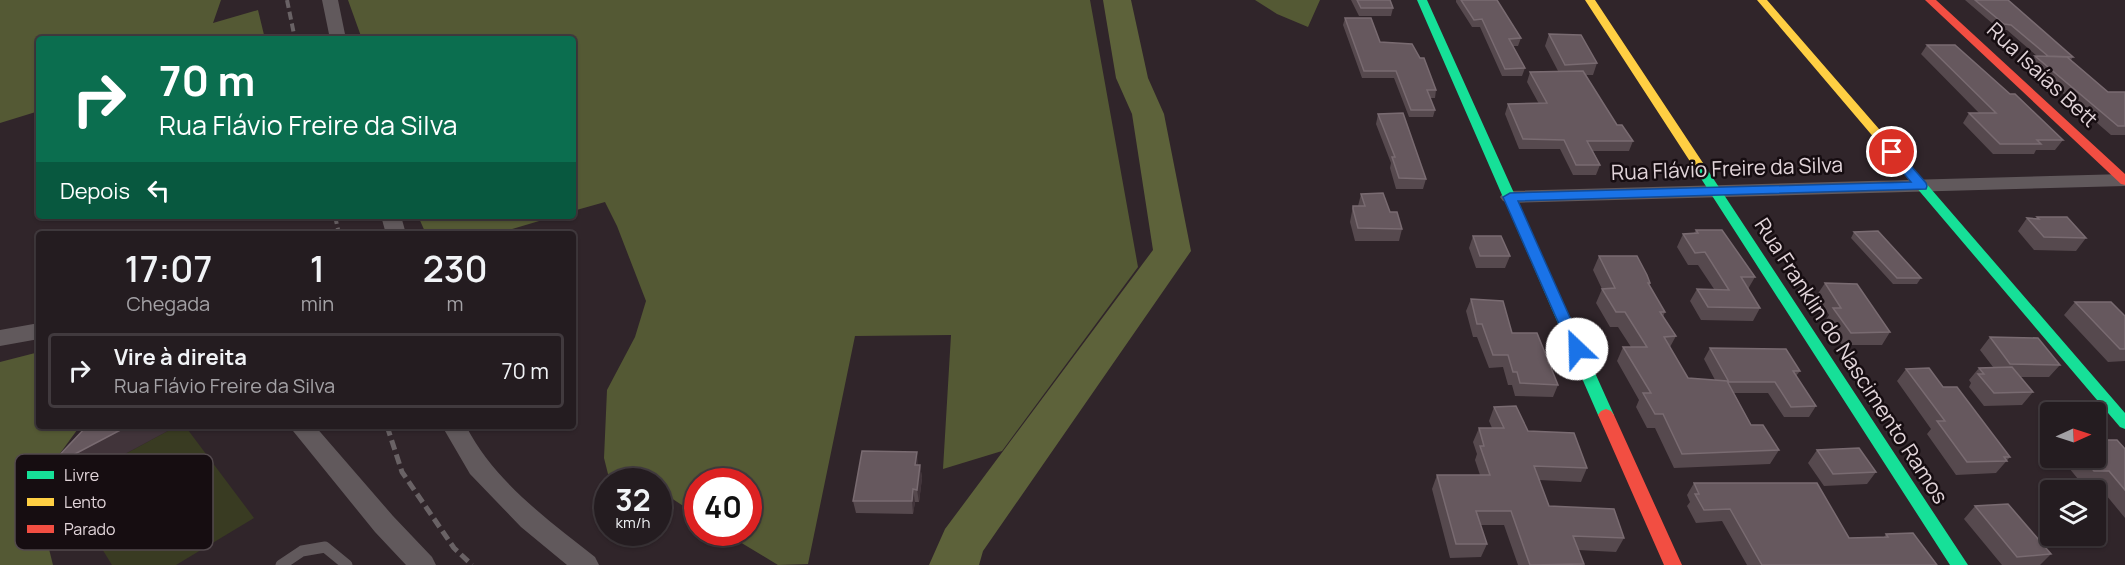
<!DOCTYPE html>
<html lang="pt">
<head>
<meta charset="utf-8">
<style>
	:root { --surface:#241c20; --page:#2c2529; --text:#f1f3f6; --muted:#a3a1a5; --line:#413a3e }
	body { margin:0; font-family:Manrope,sans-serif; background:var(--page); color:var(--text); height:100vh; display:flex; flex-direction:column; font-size:22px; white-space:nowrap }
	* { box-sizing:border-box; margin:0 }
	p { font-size:20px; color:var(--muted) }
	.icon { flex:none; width:33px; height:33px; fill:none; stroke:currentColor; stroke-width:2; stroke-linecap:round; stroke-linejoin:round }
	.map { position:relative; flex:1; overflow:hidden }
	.panel { position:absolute; left:36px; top:231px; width:540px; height:198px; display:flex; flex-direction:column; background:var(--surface); border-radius:6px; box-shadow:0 2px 4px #0004,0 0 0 2px var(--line) }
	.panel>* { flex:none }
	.top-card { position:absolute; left:36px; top:36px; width:540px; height:183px; border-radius:6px; box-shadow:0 2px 4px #0004,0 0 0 2px var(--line); background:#0b6e4f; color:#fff; overflow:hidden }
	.needle { width:39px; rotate:87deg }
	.buttons { position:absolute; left:2040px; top:402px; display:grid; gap:12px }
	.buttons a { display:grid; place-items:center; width:66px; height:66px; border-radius:6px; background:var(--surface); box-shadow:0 2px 4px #0004,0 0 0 2px var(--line); font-size:30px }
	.speed { position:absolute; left:594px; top:468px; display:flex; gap:12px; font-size:30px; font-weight:700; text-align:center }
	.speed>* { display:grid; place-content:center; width:78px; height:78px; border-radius:50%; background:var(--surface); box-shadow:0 2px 4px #0004,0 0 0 2px var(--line); line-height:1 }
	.speed small { font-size:15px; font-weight:400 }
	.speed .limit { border:9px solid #d22; background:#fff; color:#111 }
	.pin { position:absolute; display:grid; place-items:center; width:51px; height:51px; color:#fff; margin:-26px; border:3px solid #fff; border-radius:50%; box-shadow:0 2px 6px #0007 }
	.me { position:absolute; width:66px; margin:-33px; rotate:336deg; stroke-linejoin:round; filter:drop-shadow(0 0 4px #0008) }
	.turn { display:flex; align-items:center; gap:21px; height:126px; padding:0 24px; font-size:27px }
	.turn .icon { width:78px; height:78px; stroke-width:2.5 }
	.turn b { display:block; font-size:42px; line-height:51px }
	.then { display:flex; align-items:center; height:57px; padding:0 24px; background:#0003; gap:12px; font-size:22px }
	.eta { display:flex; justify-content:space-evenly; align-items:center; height:102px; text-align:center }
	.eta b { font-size:36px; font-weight:600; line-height:42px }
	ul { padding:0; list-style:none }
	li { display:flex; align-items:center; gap:18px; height:75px; margin:0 12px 9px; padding:0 12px; border:3px solid var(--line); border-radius:6px }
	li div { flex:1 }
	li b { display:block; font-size:22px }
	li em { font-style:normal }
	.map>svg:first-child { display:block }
	.green { fill:#393b22 }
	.forest { fill:#545934 }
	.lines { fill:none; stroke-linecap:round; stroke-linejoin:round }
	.river { fill:#5d623a; fill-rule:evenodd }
	.lane { stroke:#61595c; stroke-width:11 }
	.street { fill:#61595c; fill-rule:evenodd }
	.fast { fill:#16e098; fill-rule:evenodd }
	.slow { fill:#ffcf43; fill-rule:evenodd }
	.jam { fill:#f24e42; fill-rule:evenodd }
	.rail-far1 { stroke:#696265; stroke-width:4; stroke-dasharray:8 4; stroke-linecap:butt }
	.rail { stroke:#696265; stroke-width:5; stroke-dasharray:10 5; stroke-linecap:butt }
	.wall { fill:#56494e }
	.shaded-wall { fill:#41343a }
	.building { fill:#66585e; stroke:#796b71; stroke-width:1.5 }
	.route { fill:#1a73e8; stroke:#114b97; stroke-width:1.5 }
	.labels { text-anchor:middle; stroke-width:5; stroke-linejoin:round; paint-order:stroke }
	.street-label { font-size:21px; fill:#e2d5da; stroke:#160d11 }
	.key { fill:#160d11; stroke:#53494d; stroke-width:1.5 }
	.key-label { font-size:16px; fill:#e2d5da }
</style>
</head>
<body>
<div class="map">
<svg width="2125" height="565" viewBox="0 0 2125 565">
	<rect width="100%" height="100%" fill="#30252a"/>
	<!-- green -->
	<path class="green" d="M177,426h8l69,92 -78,47h-64l-48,-78z"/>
	<!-- forest -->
	<path class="forest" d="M0,0h221l-8,23 45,-13 7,29h-226v72l-39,12z
		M348,0h742l48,267 -136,184 -59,18 8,-134 -96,1 -47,228 -30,1 -53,-32 23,-1v-50h-50l-1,33 -38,-25 -1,-8 -10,-1 -12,-8 -28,1 -4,-16 3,-68 28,-53 11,-36 -29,-75 -12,-24 -32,9v-172h-211z
		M1255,0h65l-12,27 -31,-13z
		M418,216h138l-61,18h-69z
		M39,352v74h41l-46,63 19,76h-53v-203z"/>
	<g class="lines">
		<!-- river -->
		<path class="river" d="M1103,0h28l17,78 16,36 27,137 -208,300 -4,14h-50l16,-36 208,-279 -21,-136 -16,-36z"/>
		<!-- lane -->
		<path class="lane" d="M281,565l21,-14 23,-4 22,18"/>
		<!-- street -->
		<path class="street" d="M322,0h16l8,39h-16z
			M2125,174v12l-615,17 -7,-2 -3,-4 3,-4 7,-2z
			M381,216h20l5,18h-20z
			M39,323v16l-39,7v-16z
			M289,426h26l78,90 39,41 4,8h-30l-31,-33z
			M442,426h24c29,56 81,93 129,131l4,8h-32l-46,-38 -51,-53z"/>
		<!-- fast -->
		<path class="fast" d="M1417,0h10l187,415 -3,4 -5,2 -5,-2 -3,-4z
			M1697,159l6,4 265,402h-18l-259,-402z
			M1908,166l4,1 213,246v16l-5,-2 -216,-254 -2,-3z"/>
		<!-- slow -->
		<path class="slow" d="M1585,0h10l108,163 -2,3h-8z
			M1757,0h10l145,167 2,3 -2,3h-8z"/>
		<!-- jam -->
		<path class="jam" d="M1925,0h11l189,174v11l-4,-1z
			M1606,409l5,2 3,4 68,150h-18l-66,-150 3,-4z"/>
		<!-- rail-far1 -->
		<path class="rail-far1" d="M287,0l8,39
			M335,216l4,18"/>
		<!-- rail -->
		<path class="rail" d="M387,426l15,46 52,76 18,17"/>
	</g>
	<!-- wall -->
	<path class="wall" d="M1351,0h39l3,8 -2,8h-32z
		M1456,0h5l60,38 -3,8h-5l12,22 -3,8h-20l-22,-49h-8l-16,-25z
		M1965,0h43l65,57 -2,3 37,32h17v43h-14l-81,-70 5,-9h2l-30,-26h-7z
		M1345,18l35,24 56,48 -1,8h-5l5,12 -2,7h-24l-15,-39h-32l-19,-53z
		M1549,34l48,29 -4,12h-7l31,50 16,16 -4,10h-36l7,14 -4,10h-23l-13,-26h-41l-14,-35 3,-10h31l-12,-22 3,-10 28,-1 -13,-25z
		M1927,45l136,95 -8,10h-19l-2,4h-41l-30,-31 6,-10h10l-58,-59z
		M1378,114l48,65 -3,10h-27l-6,-21 1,-5 -15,-39z
		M1361,194l29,18 12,17 -3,12h-44l-5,-19 3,-16h5z
		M2037,217l49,21 -10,13 -42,-1 -16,-19 9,-13 9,1z
		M1696,230l59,47 -7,12 12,19 -7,13 -52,-1 -11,-19 7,-12h17l-16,-24h-10l-11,-18 6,-13 11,-1z
		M1854,232l67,46 -4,6h-24l-42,-46z
		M1473,236l37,20 -5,12h-29l-7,-20z
		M1599,256l51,27 -1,2 16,27 -2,5 13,19 -6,11 18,31 27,2 -11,-21 6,-11 90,23 -4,5 20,30 -7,11h-25l-16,-24h-34l17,32 28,25 -9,14 -96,4 -19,-40h-8l-11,-21 3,-7 -22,-39 6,-14h8l-13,-20h-8l-14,-24 6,-14 -9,-19z
		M1825,283l65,49 -8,13h-40l-17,-24 4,-6 -12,-20z
		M1471,299l41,34 46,52 -5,12 -38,-1 -3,-11h-4l-5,-18 -14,1 -12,-31h-4l-7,-26z
		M2075,302l50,14v45l-17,1 -44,-47z
		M1990,337l70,28 -11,12h-29l13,15 -11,13 -38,1 -15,-19 2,-4 -2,-3 10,-12 14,-1 -13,-17z
		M1906,369l37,18 67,70 -14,16 -40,2 -29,-41 4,-5 -34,-48z
		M1494,407l34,24 59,37 -6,14 -42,-2 10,26 75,32 -8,14 -38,-2 6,15h-66l-14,-40h-24l7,19 -6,13 -31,1 -18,-69 5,-14h43l-5,-15 2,-6 -4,-12 6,-14h13l-3,-7z
		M2125,449v69l-28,-34h-15l-21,-26h35z
		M1817,450l59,22 -9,12 -43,2 -16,-23z
		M918,465h2l2,13 -3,24h-4l-2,12 -57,-1 -3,-12z
		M1694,483l155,55 35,-1 2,-3 51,31h-190l-25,-44 -26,2 -9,-17 3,-4 -3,-7z
		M1975,506l76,48 -11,11h-38l-38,-46z"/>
	<!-- shaded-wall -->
	<path class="shaded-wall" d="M128,426h49l-106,57 -17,-18z
		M917,452l1,13 -2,12 -1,-12z
		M920,465l2,13 -3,24 -2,-12z
		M913,489l2,13 -2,12 -1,-13z"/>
	<!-- building -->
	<path class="building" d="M1357,0h33l3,8h-32z
		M1461,0h36l24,38 -12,1 16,29 -20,1 -23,-50 -8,1z
		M1975,0h33l65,57 -25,-1 -37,-31 -7,-1z
		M1345,18h26l9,24 32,2 8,14h4l12,32h-9l8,20h-24l-15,-39h-32z
		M1549,34l32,1 16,28 -32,2z
		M1927,45h28l55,49h5l48,46h-26l4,4h-41l-31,-31h27z
		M2035,56l32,1 41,35h17v34h-7z
		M1583,71l34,54h5l11,16h-46l13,24h-24l-12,-25 -41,-1 -15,-35 39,-1 -17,-31z
		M1403,113l23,66 -27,-1 -7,-21h3l-17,-43z
		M1383,193l7,19h7l5,17 -44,-1 -5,-19v-3h12l-4,-12z
		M2037,217h30l19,21 -42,-1 -17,-19 12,1z
		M1696,230h26l33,47h-14l19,31 -52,-1 -11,-18 32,1 -24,-38 -10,1 -12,-19 15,-1z
		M550,231v3h-14z
		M1878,231l43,47h-24l-43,-46z
		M1473,236h28l9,20h-30z
		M1599,256h38l10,19 3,8h-2l17,29h-5l16,24 -12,1 24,41 39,3 24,44h12l16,25 -97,4 -19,-40h-8l-12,-21h8l-28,-46h24l-22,-35h-9l-14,-23 13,-1z
		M1825,283l32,1 33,48 -39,1 -18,-25h8z
		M1471,299l32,2 9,32h25l21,52 -38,-2 -3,-11h-4l-5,-17h-15l-11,-31h-5z
		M2075,302h36l14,14v33h-5z
		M1990,337l48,1 22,27 -50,-1z
		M1710,348l76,1 14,22h-7l23,35 -25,1 -16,-25h-46z
		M2012,367l21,25 -39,1 -16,-19h6l-5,-6z
		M1929,368l14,19h14l53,70h-6l3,4 -40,1 -30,-41h8l-39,-52z
		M1516,406l12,25 46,2 13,35 -53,-2 15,40 65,3 10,29 -51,-2 11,28 -54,1 -19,-54h-35l11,33h-31l-19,-69h53l-10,-29h4l-5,-18h25l-10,-21z
		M87,426h41l-74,39 -2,-2z
		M2096,440h21l8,9v41l-16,-19h-15l-11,-13h13z
		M1859,448l17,24 -43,2 -16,-24z
		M862,451l55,1 -2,13h5l-3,25 -4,-1 -1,12h-59z
		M1694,483h123l32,55 39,-1 -2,-3 27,-1 24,32h-175l-32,-56 -26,1 -9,-16h4z
		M2008,504l43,50 -34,3 -42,-51z"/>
	<!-- route -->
	<path class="route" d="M1892,148l4,1 30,34 1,3 -1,3 -408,12 66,148 -7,5 -7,-5 -67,-152 7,-4 401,-11 -25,-30z"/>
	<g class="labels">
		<!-- street labels -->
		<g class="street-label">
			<text transform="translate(2042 75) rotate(43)" y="7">Rua Isaías Bett</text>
			<text transform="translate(1727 169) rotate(-2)" y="7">Rua Flávio Freire da Silva</text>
			<text transform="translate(1851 361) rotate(57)" y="7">Rua Franklin do Nascimento Ramos</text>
		</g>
	</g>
	<!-- legend -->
	<rect x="15" y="454" width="198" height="96" rx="9" class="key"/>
	<rect x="27" y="471" width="27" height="8" fill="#16e098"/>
	<rect x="27" y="498" width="27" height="8" fill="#ffcf43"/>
	<rect x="27" y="525" width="27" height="8" fill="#f24e42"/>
	<g class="key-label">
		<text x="64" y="481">Livre</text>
		<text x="64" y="508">Lento</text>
		<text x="64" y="535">Parado</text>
	</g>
</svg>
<div class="buttons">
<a><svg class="needle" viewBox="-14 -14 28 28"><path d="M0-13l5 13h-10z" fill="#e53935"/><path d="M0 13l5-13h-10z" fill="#a3a1a5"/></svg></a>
<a><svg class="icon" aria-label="layers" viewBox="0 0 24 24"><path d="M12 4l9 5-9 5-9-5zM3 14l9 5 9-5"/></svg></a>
</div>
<div class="speed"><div>32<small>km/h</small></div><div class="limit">40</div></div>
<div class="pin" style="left:1892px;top:152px;background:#d93025"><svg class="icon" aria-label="arrive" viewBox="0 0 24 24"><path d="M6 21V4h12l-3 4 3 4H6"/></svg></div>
<svg class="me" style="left:1577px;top:349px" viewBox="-20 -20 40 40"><circle r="19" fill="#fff"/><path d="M0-13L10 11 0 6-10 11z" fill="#1a73e8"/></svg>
<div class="top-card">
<div class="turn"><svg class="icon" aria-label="right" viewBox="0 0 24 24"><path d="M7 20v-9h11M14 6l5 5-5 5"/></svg><div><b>70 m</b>Rua Flávio Freire da Silva</div></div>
<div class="then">Depois<svg class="icon" aria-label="left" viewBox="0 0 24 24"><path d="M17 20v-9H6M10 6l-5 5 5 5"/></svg></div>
</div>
<section class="panel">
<div class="eta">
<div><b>17:07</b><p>Chegada</p></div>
<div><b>1</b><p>min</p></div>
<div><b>230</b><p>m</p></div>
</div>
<ul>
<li><svg class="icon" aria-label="right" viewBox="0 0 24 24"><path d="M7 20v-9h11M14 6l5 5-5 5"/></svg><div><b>Vire à direita</b><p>Rua Flávio Freire da Silva</p></div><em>70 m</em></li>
</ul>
</section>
</div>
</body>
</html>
